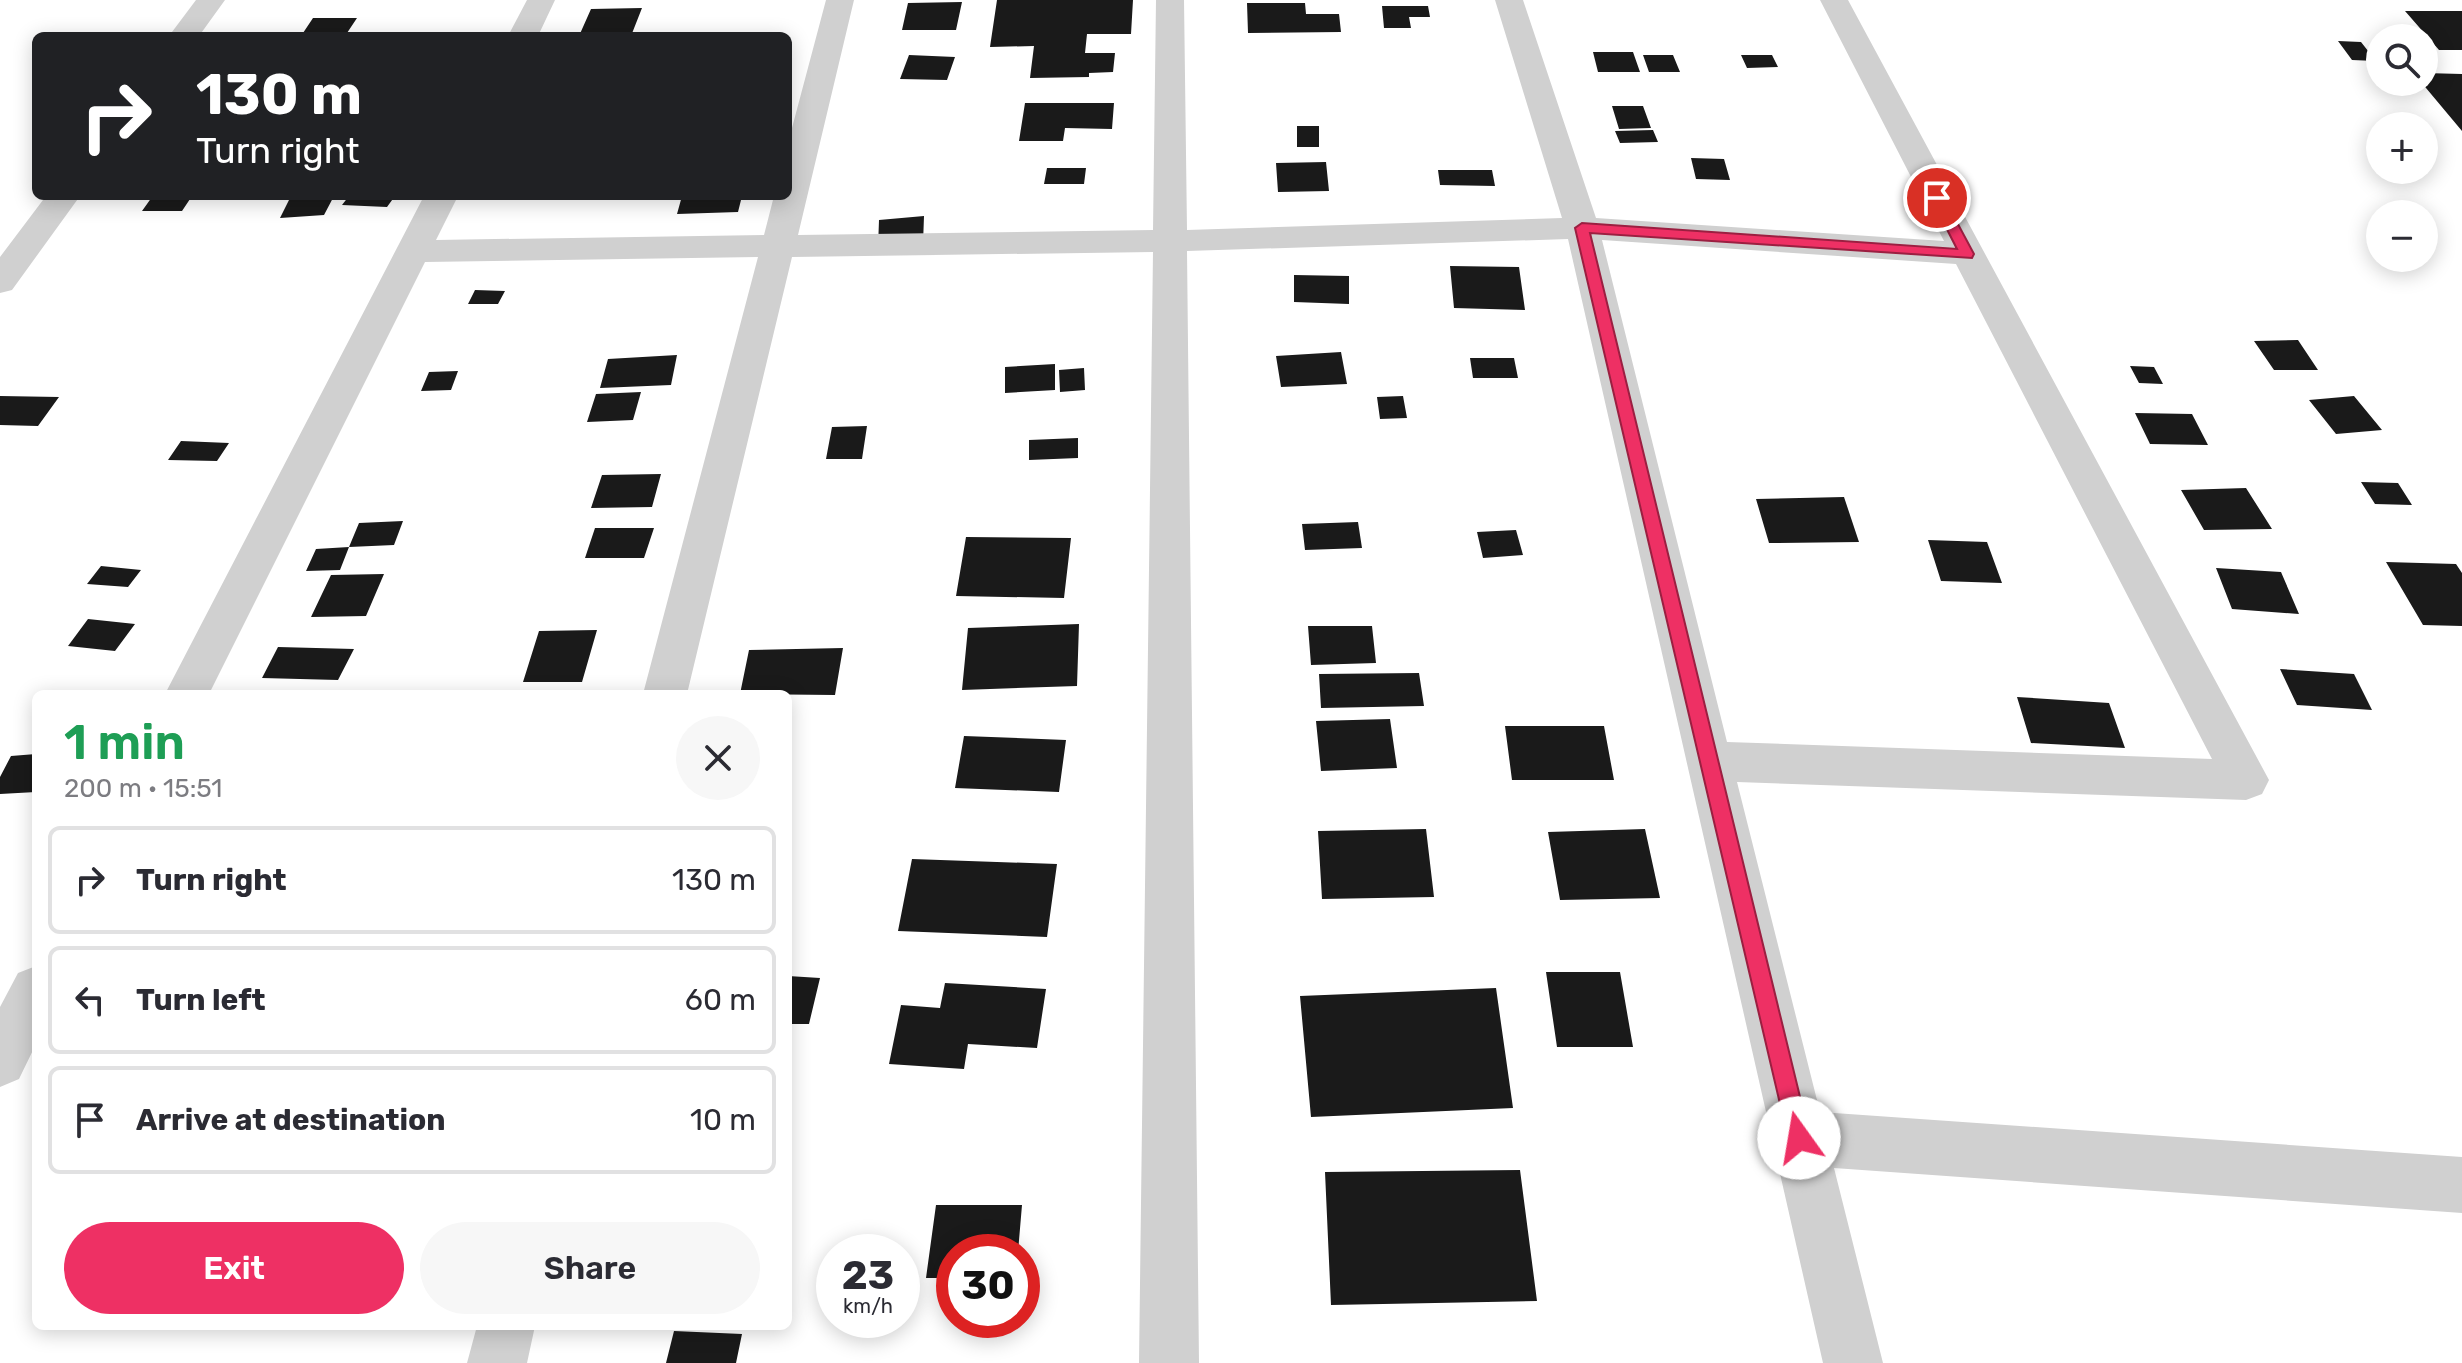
<!DOCTYPE html>
<html lang="en">
<head>
<meta charset="utf-8">
<style>
	:root { --surface:#fff; --page:#f7f7f7; --text:#2b2b33; --muted:#7c7c81; --line:#e1e1e2; --accent:#ee3064 }
	body { margin:0; font-family:Rubik,sans-serif; background:var(--page); color:var(--text); height:100vh; display:flex; flex-direction:column; font-size:30px; white-space:nowrap }
	* { box-sizing:border-box; margin:0 }
	p { font-size:26px; color:var(--muted) }
	.icon { flex:none; width:44px; height:44px; fill:none; stroke:currentColor; stroke-width:2; stroke-linecap:round; stroke-linejoin:round }
	.map { position:relative; flex:1; overflow:hidden }
	.drawer { position:absolute; left:32px; top:690px; width:760px; height:640px; display:flex; flex-direction:column; background:var(--surface); border-radius:12px; box-shadow:0 4px 20px #0003 }
	.drawer>* { flex:none }
	.top-card { position:absolute; left:32px; top:32px; width:760px; height:168px; border-radius:12px; box-shadow:0 4px 20px #0003; background:#202124; color:#fff; overflow:hidden }
	.fabs { position:absolute; left:2366px; top:24px; display:grid; gap:16px }
	.fabs a { display:grid; place-items:center; width:72px; height:72px; border-radius:50%; background:var(--surface); box-shadow:0 4px 20px #0003; font-size:40px }
	.speed { position:absolute; left:816px; top:1234px; display:flex; gap:16px; font-size:40px; font-weight:700; text-align:center }
	.speed>* { display:grid; place-content:center; width:104px; height:104px; border-radius:50%; background:var(--surface); box-shadow:0 4px 20px #0003; line-height:1 }
	.speed small { font-size:20px; font-weight:400 }
	.speed .limit { border:12px solid #d22; background:#fff; color:#111 }
	.pin { position:absolute; display:grid; place-items:center; width:68px; height:68px; color:#fff; margin:-34px; border:4px solid #fff; border-radius:50%; box-shadow:0 2px 8px #0007 }
	.me { position:absolute; width:88px; margin:-44px; rotate:347deg; stroke-linejoin:round; filter:drop-shadow(0 0 6px #0008) }
	.turn { display:flex; align-items:center; gap:28px; height:168px; padding:0 32px; font-size:36px }
	.turn .icon { width:104px; height:104px; stroke-width:2.5 }
	.turn b { display:block; font-size:56px; line-height:68px }
	.round { display:grid; place-items:center; flex:none; width:84px; height:84px; border-radius:42px; background:var(--page) }
	.summary { display:flex; align-items:center; justify-content:space-between; height:136px; padding:0 32px }
	h1 { font-size:48px; font-weight:600; line-height:60px; color:#1e9e55 }
	.action { display:flex; gap:16px; margin-top:auto; padding:16px 32px }
	.action a { flex:1; height:92px; border-radius:48px; background:var(--accent); color:#fff; font-size:32px; font-weight:600; line-height:92px; text-align:center }
	.action a+a { background:var(--page); color:var(--text) }
	ul { padding:0; list-style:none }
	li { display:flex; align-items:center; gap:24px; height:108px; margin:0 16px 12px; padding:0 16px; border:4px solid var(--line); border-radius:12px }
	li div { flex:1 }
	li b { display:block; font-size:30px }
	li em { font-style:normal }
	.map>svg:first-child { display:block }
	.building { fill:#1a1a1a }
	.lines { fill:none; stroke-linecap:round; stroke-linejoin:round }
	.street { fill:#d0d0d0; fill-rule:evenodd }
	.route { fill:#ee3064; stroke:#9b1f41; stroke-width:2 }
</style>
</head>
<body>
<div class="map">
<svg width="2462" height="1363" viewBox="0 0 2462 1363">
	<rect width="100%" height="100%" fill="#fff"/>
	<!-- building -->
	<path class="building" d="M997,0h136l-2,34h-44l-2,19h30l-2,19 -24,1v4l-59,1 4,-32 -44,1z
		M962,2l-6,28h-54l6,-27z
		M1247,3h58l1,11h33l2,18 -93,1z
		M1382,6h46l2,11h-21l2,11h-27z
		M642,8l-11,28h-52l12,-27z
		M2405,11h57v39h-23z
		M313,18h44l-12,18h-44z
		M2338,41l23,1 15,19 -24,-1z
		M1593,52h40l7,20h-42z
		M909,55l46,2 -8,23 -47,-1z
		M1643,55h30l7,17h-31z
		M1741,55h31l6,12 -31,1z
		M2424,73l38,1v57l-41,-49h3z
		M1025,103h89l-2,26 -47,-1 -2,13h-44z
		M1612,106h31l8,22 -32,1z
		M1297,126h22v21h-22z
		M1653,130l5,12 -38,1 -5,-12z
		M1691,158l33,1 6,21 -34,-1z
		M1326,162l3,29 -51,1 -2,-29z
		M1047,168h39l-2,16h-40z
		M1438,170h54l3,16 -55,-1z
		M192,196l-10,15h-40l10,-14z
		M291,196h43l-10,19 -44,3z
		M349,196h46l-8,11 -45,-2z
		M682,196h60l-4,16 -61,2z
		M924,216l-1,28 -45,4 1,-28z
		M1450,266l69,1 6,43 -71,-2z
		M1294,275l55,1v28l-55,-2z
		M475,290l30,1 -7,13h-30z
		M2298,340l20,30h-44l-20,-29z
		M1341,352l6,32 -66,3 -5,-31z
		M677,355l-6,30 -71,3 8,-29z
		M1470,358h44l4,20h-45z
		M1055,364v26l-50,3v-26z
		M2130,366l24,1 9,17 -24,-1z
		M1084,368l1,22 -25,2 -1,-22z
		M458,371l-7,19 -30,1 8,-19z
		M641,392l-8,28 -46,2 9,-28z
		M0,396l59,1 -21,29 -38,-1z
		M1403,396l4,22 -27,1 -3,-22z
		M2354,396l28,34 -46,4 -27,-34z
		M2135,413l57,1 16,31 -58,-1z
		M867,426l-5,33h-36l6,-32z
		M1078,438v20l-49,2v-20z
		M181,441l48,2 -12,18 -49,-1z
		M661,474l-9,33 -61,1 11,-33z
		M2361,482l37,1 14,22 -37,-1z
		M2246,488l26,41 -68,1 -23,-40z
		M1844,497l15,45 -90,1 -13,-44z
		M403,521l-9,24 -45,2 10,-24z
		M1358,522l4,26 -57,2 -3,-26z
		M595,528h59l-10,30h-59z
		M1516,530l7,25 -40,3 -6,-26z
		M966,537l105,1 -7,60 -108,-2z
		M1928,540l59,2 15,41 -61,-2z
		M349,547l-9,23 -34,1 10,-22z
		M2386,562l70,2 6,9v53l-39,-1z
		M101,566l40,4 -13,17 -41,-3z
		M2216,568l65,4 18,42 -67,-5z
		M384,574l-18,42 -55,1 20,-42z
		M88,619l47,5 -20,27 -47,-5z
		M1079,624l-2,62 -115,4 6,-62z
		M1308,626h64l4,37 -65,2z
		M597,630l-15,52h-59l16,-51z
		M278,647l76,2 -16,31 -76,-2z
		M843,648l-8,47 -95,-1 9,-44z
		M2280,669l74,5 18,36 -75,-5z
		M1419,673l5,33 -103,2 -2,-34z
		M2017,697l92,6 16,45 -94,-5z
		M1390,719l7,49 -76,3 -5,-50z
		M1505,726h99l10,54h-102z
		M964,736l102,4 -7,52 -104,-4z
		M36,754v38l-36,2v-17l11,-21z
		M1426,829l8,68 -112,2 -4,-68z
		M1645,829l15,69 -100,2 -12,-68z
		M912,859l145,5 -10,73 -149,-6z
		M1546,972h74l13,75h-76z
		M788,976l32,2 -11,46h-21z
		M945,983l101,6 -9,59 -69,-4 -4,25 -75,-5 12,-59 39,3z
		M1496,988l17,120 -202,9 -11,-121z
		M1520,1170l17,131 -206,4 -6,-133z
		M936,1205h86l-4,47h-64v26h-28z
		M674,1331l68,3 -6,29h-70z"/>
	<g class="lines">
		<!-- street -->
		<path class="street" d="M196,0h29l-26,36h-30z
			M527,0h28l-17,36h-30z
			M826,0h28l-56,235 355,-5 3,-230h28l3,230 375,-12 -67,-218h28l73,218 348,23 -124,-241h28l421,780 -7,14 -16,6 -509,-18 83,330 642,45v56l-628,-45 49,195h-60l-255,-1124 -381,12 12,1112h-60l14,-1111 -361,5 -105,437h-44l115,-437 -333,5 -216,432h-44l259,-498h34l-22,44 328,-5 10,-39h14v-53zM1602,240l354,24 256,495 -485,-17z
			M46,196h34l-68,94 -12,3v-36z
			M36,966v78l-17,35 -19,8v-80l18,-34z
			M477,1326h58l-8,37h-60z"/>
	</g>
	<!-- route -->
	<path class="route" d="M1937,194l7,4 30,56 -2,4 -382,-25 220,905 -3,8 -8,3 -8,-3 -3,-8 -213,-910 7,-5 375,26 -26,-51z"/>
</svg>
<div class="fabs">
<a><svg class="icon" aria-label="search" viewBox="0 0 24 24"><circle cx="10" cy="10" r="6"/><path d="M15 15l6 6"/></svg></a>
<a>+</a>
<a>−</a>
</div>
<div class="speed"><div>23<small>km/h</small></div><div class="limit">30</div></div>
<div class="pin" style="left:1937px;top:198px;background:#d93025"><svg class="icon" aria-label="arrive" viewBox="0 0 24 24"><path d="M6 21V4h12l-3 4 3 4H6"/></svg></div>
<svg class="me" style="left:1799px;top:1138px" viewBox="-20 -20 40 40"><circle r="19" fill="#fff"/><path d="M0-13L10 11 0 6-10 11z" fill="#ee3064"/></svg>
<div class="top-card">
<div class="turn"><svg class="icon" aria-label="right" viewBox="0 0 24 24"><path d="M7 20v-9h11M14 6l5 5-5 5"/></svg><div><b>130 m</b>Turn right</div></div>
</div>
<section class="drawer">
<div class="summary"><div><h1>1 min</h1><p>200 m · 15:51</p></div><a class="round"><svg class="icon" aria-label="close" viewBox="0 0 24 24"><path d="M6 6l12 12M18 6L6 18"/></svg></a></div>
<ul>
<li><svg class="icon" aria-label="right" viewBox="0 0 24 24"><path d="M7 20v-9h11M14 6l5 5-5 5"/></svg><div><b>Turn right</b></div><em>130 m</em></li>
<li><svg class="icon" aria-label="left" viewBox="0 0 24 24"><path d="M17 20v-9H6M10 6l-5 5 5 5"/></svg><div><b>Turn left</b></div><em>60 m</em></li>
<li><svg class="icon" aria-label="arrive" viewBox="0 0 24 24"><path d="M6 21V4h12l-3 4 3 4H6"/></svg><div><b>Arrive at destination</b></div><em>10 m</em></li>
</ul>
<div class="action"><a>Exit</a><a>Share</a></div>
</section>
</div>
</body>
</html>
